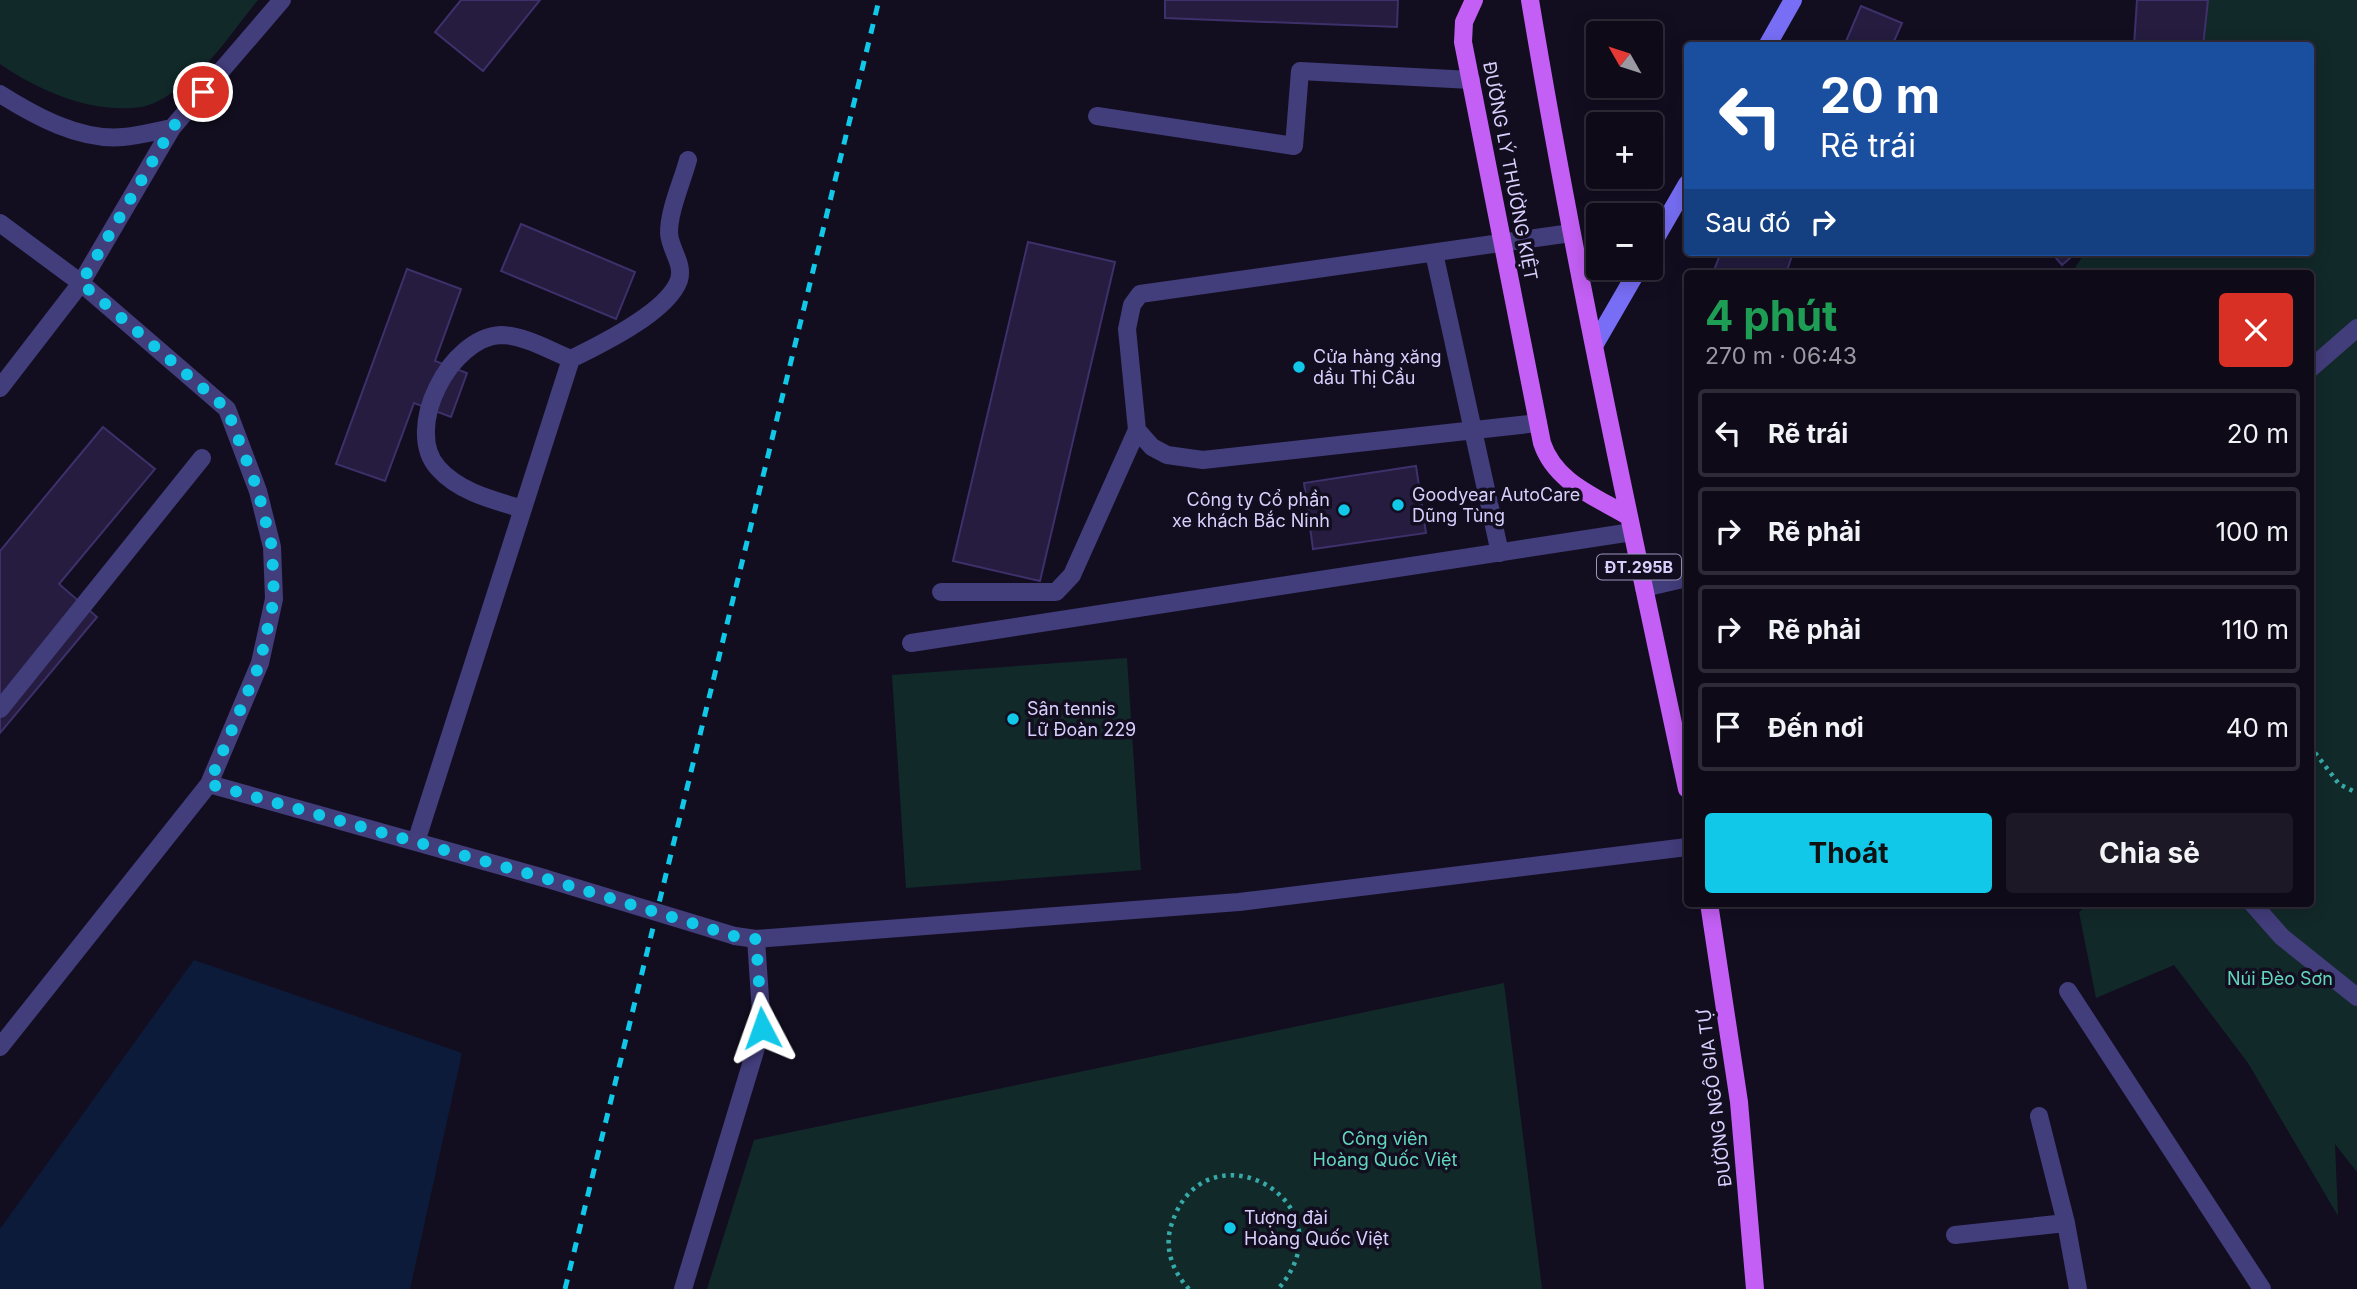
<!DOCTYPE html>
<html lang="vi">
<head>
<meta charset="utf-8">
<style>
	:root { --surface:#0e0a18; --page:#1c1825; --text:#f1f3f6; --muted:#9b9aa2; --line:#2e2b37; --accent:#11c8e8 }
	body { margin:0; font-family:Inter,sans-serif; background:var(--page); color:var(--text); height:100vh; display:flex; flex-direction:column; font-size:26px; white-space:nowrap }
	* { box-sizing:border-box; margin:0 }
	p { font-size:23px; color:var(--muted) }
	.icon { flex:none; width:38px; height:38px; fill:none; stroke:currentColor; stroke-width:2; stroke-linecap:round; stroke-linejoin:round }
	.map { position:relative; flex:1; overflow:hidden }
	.details { position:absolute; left:1684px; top:270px; width:630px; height:637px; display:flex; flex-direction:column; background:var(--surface); border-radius:7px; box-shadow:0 4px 18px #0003,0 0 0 2px var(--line) }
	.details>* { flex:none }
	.top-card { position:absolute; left:1684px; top:42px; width:630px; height:214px; border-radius:7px; box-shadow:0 4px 18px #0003,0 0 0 2px var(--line); background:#1a4fa0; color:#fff; overflow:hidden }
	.needle { width:46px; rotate:309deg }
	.fabs { position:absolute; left:1586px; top:21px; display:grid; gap:14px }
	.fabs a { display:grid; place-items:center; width:77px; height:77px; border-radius:7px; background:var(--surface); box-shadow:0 4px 18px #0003,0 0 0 2px var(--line); font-size:35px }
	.pin { position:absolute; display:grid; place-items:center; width:60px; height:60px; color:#fff; margin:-30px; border:4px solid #fff; border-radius:50%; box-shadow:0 2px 7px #0007 }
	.me { position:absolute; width:77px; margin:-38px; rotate:356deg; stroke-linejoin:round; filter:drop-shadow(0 0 5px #0008) }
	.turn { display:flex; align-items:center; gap:24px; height:147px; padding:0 21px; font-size:32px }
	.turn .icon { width:91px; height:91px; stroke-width:2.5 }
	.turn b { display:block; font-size:49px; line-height:60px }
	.then { display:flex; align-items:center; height:66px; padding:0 21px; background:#0003; gap:14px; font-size:26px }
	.round { display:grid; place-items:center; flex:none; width:74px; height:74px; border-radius:7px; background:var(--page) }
	.headline { display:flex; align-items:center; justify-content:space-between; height:119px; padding:0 21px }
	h1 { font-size:42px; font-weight:700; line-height:52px; color:#1e9e55 }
	.button { display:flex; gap:14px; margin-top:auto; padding:14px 21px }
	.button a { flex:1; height:80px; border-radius:7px; background:var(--accent); color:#111; font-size:28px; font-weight:700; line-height:80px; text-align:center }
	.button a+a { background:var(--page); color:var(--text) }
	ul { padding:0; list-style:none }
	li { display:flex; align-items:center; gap:21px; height:88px; margin:0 14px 10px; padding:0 7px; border:4px solid var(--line); border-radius:7px }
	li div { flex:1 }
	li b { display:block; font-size:26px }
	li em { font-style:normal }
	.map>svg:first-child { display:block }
	.green { fill:#122929 }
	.water { fill:#0d1b3a }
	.building { fill:#251c3f; stroke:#3e306a; stroke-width:2 }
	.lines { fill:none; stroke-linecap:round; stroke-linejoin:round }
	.path { stroke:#36aaa8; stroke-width:4.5; stroke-dasharray:3.5 5; stroke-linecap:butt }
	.lane { stroke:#423d7b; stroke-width:18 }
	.street { stroke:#423d7b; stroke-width:18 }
	.secondary { stroke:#786ef5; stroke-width:18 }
	.primary { stroke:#c35ff4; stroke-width:18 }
	.rail { stroke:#11c8e8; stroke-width:5; stroke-dasharray:10 9; stroke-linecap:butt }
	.lane-bridge { stroke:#423d7b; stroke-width:18 }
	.route { stroke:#11c8e8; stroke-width:12; stroke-dasharray:0 21.6 }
	.poi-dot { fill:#11c8e8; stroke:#120e20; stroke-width:2.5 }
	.labels { text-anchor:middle; stroke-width:7; stroke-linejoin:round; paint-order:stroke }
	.shield { fill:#120e20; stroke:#9c96ba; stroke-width:2 }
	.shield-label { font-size:16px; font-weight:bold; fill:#d7d0fc }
	.street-label { font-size:18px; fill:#d7d0fc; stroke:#120e20 }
	.poi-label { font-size:18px; fill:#d7d0fc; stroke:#120e20; text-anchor:start }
	.park-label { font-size:18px; fill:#62d6bf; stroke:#120e20 }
</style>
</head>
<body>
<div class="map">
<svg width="2357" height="1289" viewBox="0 0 2357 1289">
	<rect width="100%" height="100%" fill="#120e20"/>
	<!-- green -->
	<path class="green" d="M0,0h258c-21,25 -41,57 -66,77 -14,12 -33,27 -51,30 -50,7 -101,-16 -141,-43z
		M2169,0h188v1172l-22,-28 3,72 -90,-153 -74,-98 -78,33 -17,-86 11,-9h220v-630h-238l13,-21h225v-206l-148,-1z
		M1127,658l14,212 -235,18 -14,-213z
		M1504,983l38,306h-835l47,-149z"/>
	<!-- water -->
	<path class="water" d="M194,960l268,93 -52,236h-410v-60z"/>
	<!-- building -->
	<path class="building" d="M461,0h79l-57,71 -48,-39z
		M1165,0h233l-1,27 -232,-9z
		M2137,0h71l-5,46h-69z
		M1861,6l41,17 -10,23h-48z
		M521,224l114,48 -19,47 -115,-48z
		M1028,242l87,20 -75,319 -87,-20z
		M1721,252h59l12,4 -6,17h-73z
		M2051,252h26l-15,13z
		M407,269l54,20 -26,72 32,12 -16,44 -37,-14 -29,78 -49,-17z
		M103,427l52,42 -96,115 38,33 -97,116v-182z
		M1416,466l10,67 -113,16 -9,-66z"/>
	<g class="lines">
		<!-- path -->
		<path class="path" d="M2310,746l29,38 18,9
			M1189,1289c-16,-17 -25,-40 -18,-63 32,-107 184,-25 107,63"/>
		<!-- lane -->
		<path class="lane" d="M0,94c35,22 80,47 123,43 16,-1 33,-6 49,-9
			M1097,116l197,30 6,-75 171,9
			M0,223l81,60 146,126 31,82 14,56 2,52 -14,64 -51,121 -209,263
			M1434,253l66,300
			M0,388l81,-105 91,-155 110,-128
			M1538,423l-335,37 -36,-5 -15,-8 -15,-17 -10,-101 5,-24 8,-11 431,-61
			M523,509c-30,-9 -64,-17 -85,-41 -35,-39 12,-131 63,-133 23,0 50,16 70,24
			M941,592h115l16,-17 65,-145
			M0,709l202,-251
			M209,784l335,94
			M416,842l155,-483c29,-14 97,-47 108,-79 5,-17 -9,-30 -10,-47 0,-23 13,-51 19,-73
			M735,936l21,3 483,-37 448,-55
			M2068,991l194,298
			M2039,1116l27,107
			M1955,1235l111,-12 12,66"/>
		<!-- street -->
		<path class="street" d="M2310,369l47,-41
			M1644,588l43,-10
			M911,643l721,-111
			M2252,903l30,34 75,60
			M683,1289l79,-261 -6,-89"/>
		<!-- secondary -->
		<path class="secondary" d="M1767,46l26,-46
			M1650,248l37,-64
			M1595,344l44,-76"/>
		<!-- primary -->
		<path class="primary" d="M1474,0l-10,22 -1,20 79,401c13,39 52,53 86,73
			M1530,0c44,265 101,527 157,789
			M1709,903l30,199 16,187"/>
		<!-- rail -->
		<path class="rail" d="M565,1289l314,-1289"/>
		<!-- lane-bridge -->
		<path class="lane-bridge" d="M544,878l191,58"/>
	</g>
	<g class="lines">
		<!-- route -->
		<path class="route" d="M203,92l-31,36 -91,155 146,126 31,82 14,56 2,52 -14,64 -51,121 335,94 190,58 22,3 6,89"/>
	</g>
	<!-- markers -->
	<g class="poi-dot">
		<circle cx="1299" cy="367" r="7"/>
		<circle cx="1398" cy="505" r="7"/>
		<circle cx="1344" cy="510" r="7"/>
		<circle cx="1013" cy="719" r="7"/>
		<circle cx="1230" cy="1228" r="7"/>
	</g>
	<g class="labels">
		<!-- shield labels -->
		<rect class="shield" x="1597" y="554.5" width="84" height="25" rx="5"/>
		<g class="shield-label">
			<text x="1639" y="573">ĐT.295B</text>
		</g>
		<!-- street labels -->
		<g class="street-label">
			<text transform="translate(1510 171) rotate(79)" y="6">ĐƯỜNG LÝ THƯỜNG KIỆT</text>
			<text transform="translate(1715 1098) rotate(-97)" y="6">ĐƯỜNG NGÔ GIA TỰ</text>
		</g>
		<!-- poi labels -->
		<g class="poi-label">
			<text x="1313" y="363">Cửa hàng xăng<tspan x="1313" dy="21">dầu Thị Cầu</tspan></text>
			<text x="1412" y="501">Goodyear AutoCare<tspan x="1412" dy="21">Dũng Tùng</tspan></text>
			<text x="1330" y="506" text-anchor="end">Công ty Cổ phần<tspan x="1330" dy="21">xe khách Bắc Ninh</tspan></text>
			<text x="1027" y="715">Sân tennis<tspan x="1027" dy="21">Lữ Đoàn 229</tspan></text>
			<text x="1244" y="1224">Tượng đài<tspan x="1244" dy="21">Hoàng Quốc Việt</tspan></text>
		</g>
		<!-- park labels -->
		<g class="park-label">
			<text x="2280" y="985">Núi Đèo Sơn</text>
			<text x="1385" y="1145">Công viên<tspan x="1385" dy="21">Hoàng Quốc Việt</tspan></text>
		</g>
	</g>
</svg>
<div class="fabs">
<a><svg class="needle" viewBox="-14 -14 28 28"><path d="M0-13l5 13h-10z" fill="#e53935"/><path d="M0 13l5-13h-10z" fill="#9b9aa2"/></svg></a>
<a>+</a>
<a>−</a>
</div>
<div class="pin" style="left:203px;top:92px;background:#d93025"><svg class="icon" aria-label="arrive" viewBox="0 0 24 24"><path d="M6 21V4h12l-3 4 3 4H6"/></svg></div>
<svg class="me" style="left:762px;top:1028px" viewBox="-20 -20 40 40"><path d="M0-17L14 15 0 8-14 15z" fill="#11c8e8" stroke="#fff" stroke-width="4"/></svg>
<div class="top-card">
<div class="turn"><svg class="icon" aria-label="left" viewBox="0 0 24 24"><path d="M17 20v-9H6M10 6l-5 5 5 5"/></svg><div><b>20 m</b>Rẽ trái</div></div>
<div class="then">Sau đó<svg class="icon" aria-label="right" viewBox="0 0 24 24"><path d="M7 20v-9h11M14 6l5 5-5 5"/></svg></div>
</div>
<section class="details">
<div class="headline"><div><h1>4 phút</h1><p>270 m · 06:43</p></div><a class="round" style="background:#d93025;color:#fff"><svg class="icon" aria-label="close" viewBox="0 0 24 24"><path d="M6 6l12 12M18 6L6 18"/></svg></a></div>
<ul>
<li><svg class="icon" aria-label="left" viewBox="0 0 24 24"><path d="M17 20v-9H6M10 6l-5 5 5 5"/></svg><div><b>Rẽ trái</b></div><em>20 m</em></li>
<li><svg class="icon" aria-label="right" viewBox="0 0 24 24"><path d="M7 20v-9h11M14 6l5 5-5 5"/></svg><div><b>Rẽ phải</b></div><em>100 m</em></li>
<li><svg class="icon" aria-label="right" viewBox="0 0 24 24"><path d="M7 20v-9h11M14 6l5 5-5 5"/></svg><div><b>Rẽ phải</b></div><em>110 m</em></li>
<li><svg class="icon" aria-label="arrive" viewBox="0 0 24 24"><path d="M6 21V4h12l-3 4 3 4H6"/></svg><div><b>Đến nơi</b></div><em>40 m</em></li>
</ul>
<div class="button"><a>Thoát</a><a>Chia sẻ</a></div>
</section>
</div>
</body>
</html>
